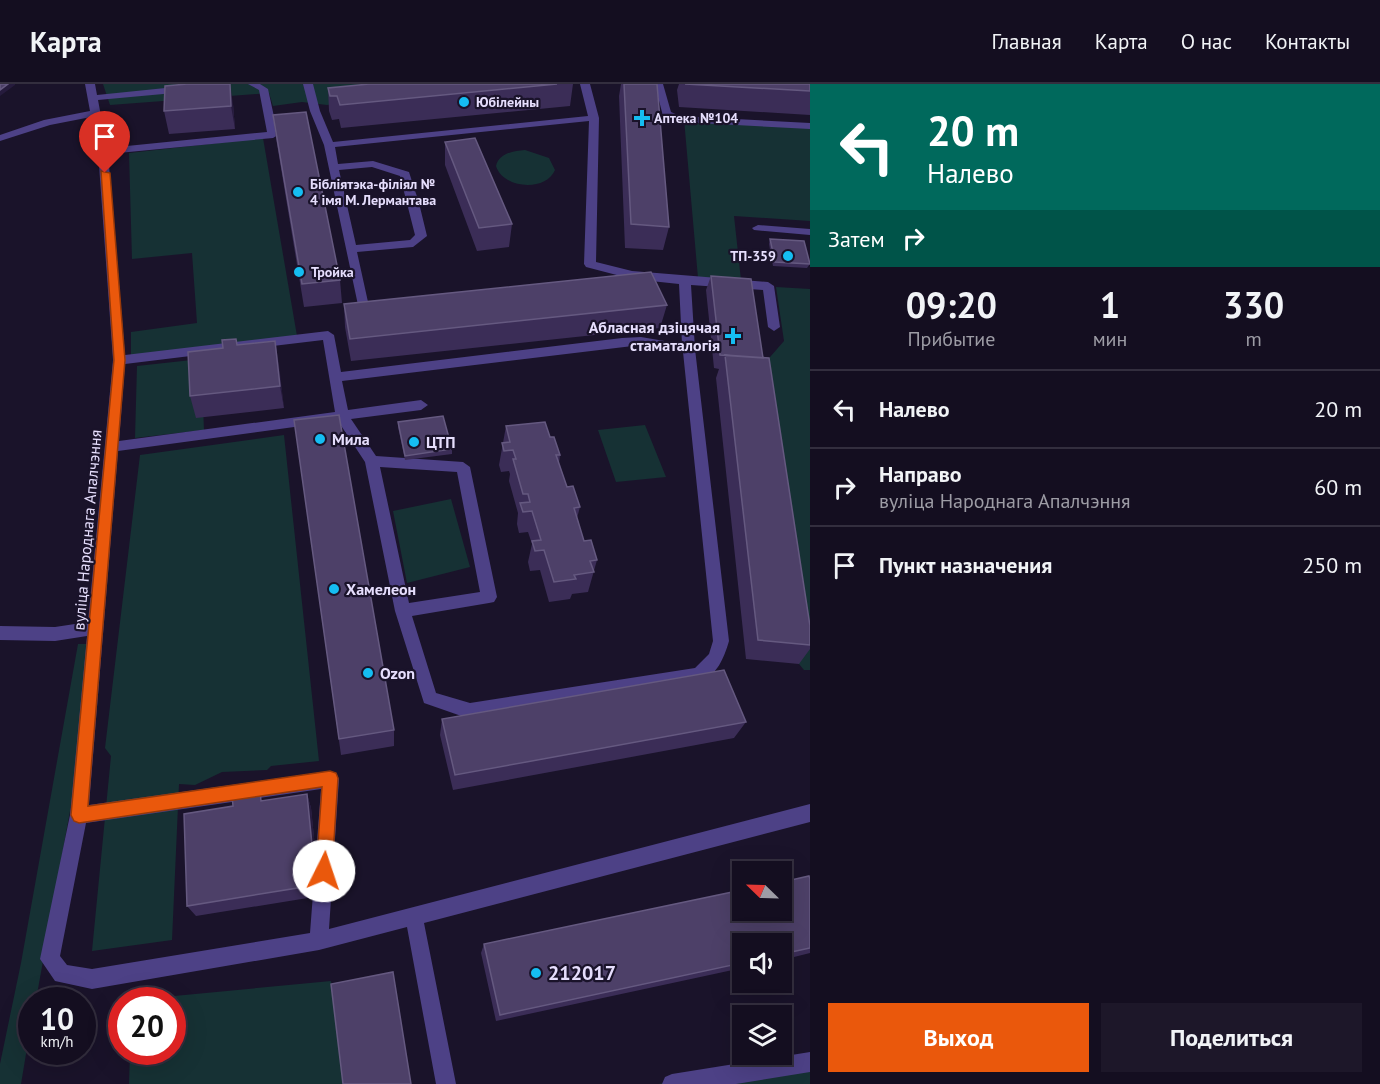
<!DOCTYPE html>
<html lang="ru">
<head>
<meta charset="utf-8">
<style>
	:root { --surface:#140e20; --page:#1d1729; --text:#f1f3f6; --muted:#9d9ca5; --line:#332e3e; --accent:#ea580c }
	body { margin:0; font-family:"PT Sans",sans-serif; background:var(--page); color:var(--text); height:100vh; display:flex; flex-direction:column; font-size:22px; white-space:nowrap }
	* { box-sizing:border-box; margin:0 }
	p { font-size:20px; color:var(--muted) }
	.icon { flex:none; width:33px; height:33px; fill:none; stroke:currentColor; stroke-width:2; stroke-linecap:round; stroke-linejoin:round }
	.map { position:relative; flex:1; overflow:hidden }
	.drawer { display:flex; flex-direction:column; background:var(--surface); width:570px }
	.drawer>* { flex:none }
	.top-card { background:#00695c; color:#fff; overflow:hidden }
	.needle { width:39px; rotate:293deg }
	.fabs { position:absolute; left:732px; top:777px; display:grid; gap:12px }
	.fabs a { display:grid; place-items:center; width:60px; height:60px; border-radius:0px; background:var(--surface); box-shadow:0 6px 24px #0002,0 0 0 2px var(--line); font-size:30px }
	.speed { position:absolute; left:18px; top:903px; display:flex; gap:12px; font-size:30px; font-weight:700; text-align:center }
	.speed>* { display:grid; place-content:center; width:78px; height:78px; border-radius:50%; background:var(--surface); box-shadow:0 6px 24px #0002,0 0 0 2px var(--line); line-height:1 }
	.speed small { font-size:15px; font-weight:400 }
	.speed .limit { border:9px solid #d22; background:#fff; color:#111 }
	.pin { position:absolute; display:grid; place-items:center; width:51px; height:51px; color:#fff; margin:-62px -26px; border-radius:50% 50% 50% 0; rotate:-45deg; box-shadow:0 0 6px #0007 }
	.pin .icon { rotate:45deg }
	.me { position:absolute; width:66px; margin:-33px; rotate:4deg; stroke-linejoin:round; filter:drop-shadow(0 0 4px #0008) }
	.turn { display:flex; align-items:center; gap:21px; height:126px; padding:0 18px; font-size:27px }
	.turn .icon { width:78px; height:78px; stroke-width:2.5 }
	.turn b { display:block; font-size:42px; line-height:51px }
	.then { display:flex; align-items:center; height:57px; padding:0 18px; background:#0003; gap:12px; font-size:22px }
	.eta { display:flex; justify-content:space-evenly; align-items:center; height:102px; text-align:center }
	.eta b { font-size:36px; font-weight:700; line-height:42px }
	.primary-button { display:flex; gap:12px; margin-top:auto; padding:12px 18px }
	.primary-button a { flex:1; height:69px; border-radius:0px; background:var(--accent); color:#fff; font-size:24px; font-weight:700; line-height:69px; text-align:center }
	.primary-button a+a { background:var(--page); color:var(--text) }
	ul { padding:0; list-style:none }
	li { display:flex; align-items:center; gap:18px; height:78px; padding:0 18px; border-top:2px solid var(--line) }
	li div { flex:1 }
	li b { display:block; font-size:22px }
	li em { font-style:normal }
	header { display:flex; align-items:center; gap:36px; box-sizing:border-box; height:84px; padding:0 30px; background:var(--surface); border-bottom:2px solid var(--line) }
	header strong { font-size:28px }
	nav { display:flex; gap:33px; margin-inline-start:auto; font-size:21px }
	main { display:flex; flex:1; min-height:0 }
	.map>svg:first-child { display:block }
	.green { fill:#163134 }
	.lines { fill:none; stroke-linecap:round; stroke-linejoin:round }
	.minor { fill:#4d4186; fill-rule:evenodd }
	.wall { fill:#3b2d57 }
	.shaded-wall { fill:#261b3d }
	.building { fill:#4d4068; stroke:#655980; stroke-width:1.5 }
	.route { fill:#ea580c; stroke:#983908; stroke-width:1.5 }
	.poi-dot { fill:#15bdf2; stroke:#1a132a; stroke-width:2 }
	.labels { text-anchor:middle; stroke-width:4.5; stroke-linejoin:round; paint-order:stroke }
	.far-poi-label { font-size:14px; font-weight:bold; fill:#e6defd; stroke:#1a132a; text-anchor:start }
	.poi-label { font-size:16px; font-weight:bold; fill:#e6defd; stroke:#1a132a; text-anchor:start }
	.street-label { font-size:16px; fill:#e6defd; stroke:#1a132a }
	.near-poi-label { font-size:20px; font-weight:bold; fill:#e6defd; stroke:#1a132a; text-anchor:start }
</style>
</head>
<body>
<header>
<strong>Карта</strong>
<nav><a>Главная</a><a>Карта</a><a>О нас</a><a>Контакты</a></nav>
</header>
<main>
<div class="map">
<svg width="810" height="1000" viewBox="0 0 810 1000">
	<rect width="100%" height="100%" fill="#1a132a"/>
	<!-- green -->
	<path class="green" d="M103,0h438l-214,21 -25,-3 -29,4 -4,-13 -159,12z
		M684,35l126,7v95l-76,-5 7,64 -43,-2z
		M263,54l34,198 -166,22v-26l66,-9 -5,-70 -60,6 -3,-106z
		M525,66l24,8 6,12c-9,22 -52,19 -59,-4 3,-13 17,-15 29,-16z
		M776,203l34,2v381h-6l-5,-6 -42,-292 27,-31z
		M201,275l3,71 -69,8 2,-72z
		M645,341l21,52 -50,5 -18,-52z
		M284,351l35,326 -48,5 -4,4 -45,2 -27,13 -16,-1 -7,156 -80,11 19,-195 -6,-8 35,-293z
		M451,415l19,68 -63,16 -14,-72z
		M78,560h22l-64,356h-4l-1,24 -10,60h-21v-20l21,-101z
		M331,897l15,103h-217l1,-32h42v-52h-40z
		M810,972v28h-152z"/>
	<g class="lines">
		<!-- minor -->
		<path class="minor" d="M85,0h10l2,11 88,-9 5,3 -5,3 -87,8 9,48 160,-16 -8,-42 -11,-6h12l8,5 10,46 -5,3 -165,16 17,201 203,-24 6,4 7,37 281,-34 19,-1 41,7 -3,-60 -47,-5 -46,-12 -2,-3 5,-143 -254,26 3,17 35,-3 36,11 10,31 8,33 -14,11 -56,5 11,50 -6,4 -4,-1 -34,-160 -14,-34 -7,-27h10l7,27 13,31 255,-26 -8,-32h10l9,34 -3,144 36,9 136,11 6,4 6,41 -6,4 -6,-4 -5,-37 -72,-5 4,64 34,292c-5,17 -12,35 -30,41l-229,37 -46,-16 -29,-92 -30,-149 -27,-41 -220,30 -29,354 241,-34 6,2 3,6 -10,150 481,-125v18l-386,101 32,161h-20l-29,-157 -88,23 -227,39 -37,-8 -15,-22 30,-144 17,-179 -32,5 -55,-1v-14l55,1 33,-5 25,-262 -15,-209 -7,-34 -41,8 -50,16v-6l44,-15 46,-9zM372,83l28,9 15,59 -5,5 -54,5 -17,-75zM323,256l12,72 -216,29 6,-77zM641,261l42,7 30,289 -4,13 -14,14 -225,35 -34,-10 -24,-77 77,-13 5,-1 3,-5 -27,-130 -7,-5 -87,-6 -25,-37 70,-9 7,-5 -7,-5 -73,10 -6,-29zM380,383l77,5 23,120 -71,11zM321,705l-11,144 -218,36 -25,-4 -7,-9 26,-133z
			M625,0h38l8,28 9,4 130,7v6l-131,-7 -16,-6 -7,-27 -26,-2z
			M758,141l52,4v6l-56,-5 -2,-2z
			M810,968v20l-74,12h-74l3,-7 7,-3z"/>
	</g>
	<!-- wall -->
	<path class="wall" d="M369,0h204l-3,22 -229,22 -2,-9 -7,1 -3,-9 -1,-23z
		M621,0h36l12,143 -6,23 -38,-2 -6,-152z
		M679,0h131v31l-131,-8 -2,-17z
		M233,20l2,25 -66,5 -5,-23z
		M273,31l67,165 2,23 -38,4 -28,-169z
		M445,58l67,82 -3,23 -32,4 -32,-86z
		M770,155l40,25 -3,4 -34,-2 -4,-22z
		M711,192l52,82 47,268v23l-11,15 -53,-5 -30,-281 3,-9 -5,-1 -8,-78z
		M344,220l323,1 -7,23 -309,33 -6,-34z
		M275,257l9,67 -88,10 -6,-22 33,-48 15,-3z
		M294,336l100,310v16l-53,9z
		M398,338l54,27v5l-47,6 -7,-33z
		M506,342l44,11 10,18 -1,8 8,24 13,20 -3,11 7,23 13,19 -9,32 -16,2 -2,5 -21,3 -9,-32 -10,1 -2,-9 4,-18 -4,-12 -9,1 -2,-9 1,-11 -9,-32 1,-7 -1,-3 -8,1 -2,-7z
		M442,635l304,3 -12,16 -281,52 -13,-55z
		M307,710l4,14 9,88 -124,20 -9,-10 46,-100z
		M810,795v74l-28,7v-16h-40v24l-246,53 -15,-68 3,-9z"/>
	<!-- shaded-wall -->
	<path class="shaded-wall" d="M8,0h7v1l-15,11v-6z
		M230,0l3,20 2,25 -4,-23z
		M275,257l4,23 5,44 -4,-22z
		M307,710l4,14 9,88 -4,-11z"/>
	<!-- building -->
	<path class="building" d="M0,0h8l-8,6z
		M187,0h43l1,22 -67,5 1,-25z
		M369,0h188l-217,21 -3,-9h-7l-2,-8z
		M624,0h33l12,143 -38,-3z
		M685,0h125v7z
		M306,28l34,168 -38,4 -29,-169z
		M475,54l37,86 -33,4 -34,-86z
		M770,155l34,2 6,23 -35,-2z
		M651,188l16,33 -317,34 -6,-35z
		M711,192l40,3 12,79 -43,-3z
		M236,255l1,6 38,-4 5,45 -90,10 -2,-44 35,-4 -1,-8z
		M725,271l44,3 41,268v19l-52,-5z
		M339,331l55,315 -55,9 -45,-319z
		M443,332l9,33 -47,7 -7,-34z
		M545,338l5,15h4l6,18h-4l11,32 6,-1 7,21 -6,1 10,33 7,-1 6,20 -7,1 4,11 -20,3 2,4 -22,3 -10,-32 -9,1 -3,-10 9,-1 -9,-29 -9,1 -3,-9 10,-1 -2,-8h-5l-10,-35h3l-3,-9 -9,1 -2,-8 8,-1 -4,-16z
		M724,586l22,52 -291,53 -13,-56z
		M260,707l1,10 46,-7 9,91 -129,21 -3,-92 49,-8 -1,-11z
		M809,792l1,3v69l-28,6v-10h-40v19l-242,52 -16,-71 258,-54v20h40v-28z
		M393,888l18,112h-68l-12,-100z"/>
	<!-- route -->
	<path class="route" d="M101,87l9,2 15,187 -37,446 242,-35 6,2 2,5 -6,93 -2,6 -6,2 -6,-2 -2,-6 6,-84 -243,36 -5,-2 -3,-6 43,-455z"/>
	<!-- markers -->
	<g class="poi-dot">
		<circle cx="464" cy="18" r="6"/>
		<path d="M639 25h6v6h6v6h-6v6h-6v-6h-6v-6h6z"/>
		<circle cx="298" cy="108" r="6"/>
		<circle cx="788" cy="172" r="6"/>
		<circle cx="299" cy="188" r="6"/>
		<path d="M730 243h6v6h6v6h-6v6h-6v-6h-6v-6h6z"/>
		<circle cx="320" cy="355" r="6"/>
		<circle cx="414" cy="358" r="6"/>
		<circle cx="334" cy="505" r="6"/>
		<circle cx="368" cy="589" r="6"/>
		<circle cx="536" cy="889" r="6"/>
	</g>
	<g class="labels">
		<!-- far-poi labels -->
		<g class="far-poi-label">
			<text x="476" y="23">Юбілейны</text>
			<text x="654" y="39">Аптека №104</text>
			<text x="310" y="105">Бібліятэка-філіял №<tspan x="310" dy="16">4 імя М. Лермантава</tspan></text>
			<text x="776" y="177" text-anchor="end">ТП-359</text>
			<text x="311" y="193">Тройка</text>
		</g>
		<!-- poi labels -->
		<g class="poi-label">
			<text x="720" y="249" text-anchor="end">Абласная дзіцячая<tspan x="720" dy="18">стаматалогія</tspan></text>
			<text x="332" y="361">Мила</text>
			<text x="426" y="364">ЦТП</text>
			<text x="346" y="511">Хамелеон</text>
			<text x="380" y="595">Ozon</text>
		</g>
		<!-- street labels -->
		<g class="street-label">
			<text transform="translate(87 446) rotate(-85)" y="6">вуліца Народнага Апалчэння</text>
		</g>
		<!-- near-poi labels -->
		<g class="near-poi-label">
			<text x="548" y="896">212017</text>
		</g>
	</g>
</svg>
<div class="fabs">
<a><svg class="needle" viewBox="-14 -14 28 28"><path d="M0-13l5 13h-10z" fill="#e53935"/><path d="M0 13l5-13h-10z" fill="#9d9ca5"/></svg></a>
<a><svg class="icon" aria-label="sound" viewBox="0 0 24 24"><path d="M4 9h4l5-4v14l-5-4H4zM17 9q2 3 0 6"/></svg></a>
<a><svg class="icon" aria-label="layers" viewBox="0 0 24 24"><path d="M12 4l9 5-9 5-9-5zM3 14l9 5 9-5"/></svg></a>
</div>
<div class="speed"><div>10<small>km/h</small></div><div class="limit">20</div></div>
<div class="pin" style="left:105px;top:89px;background:#d93025"><svg class="icon" aria-label="arrive" viewBox="0 0 24 24"><path d="M6 21V4h12l-3 4 3 4H6"/></svg></div>
<svg class="me" style="left:324px;top:787px" viewBox="-20 -20 40 40"><circle r="19" fill="#fff"/><path d="M0-13L10 11 0 6-10 11z" fill="#ea580c"/></svg>
</div>
<section class="drawer">
<div class="top-card">
<div class="turn"><svg class="icon" aria-label="left" viewBox="0 0 24 24"><path d="M17 20v-9H6M10 6l-5 5 5 5"/></svg><div><b>20 m</b>Налево</div></div>
<div class="then">Затем<svg class="icon" aria-label="right" viewBox="0 0 24 24"><path d="M7 20v-9h11M14 6l5 5-5 5"/></svg></div>
</div>
<div class="eta">
<div><b>09:20</b><p>Прибытие</p></div>
<div><b>1</b><p>мин</p></div>
<div><b>330</b><p>m</p></div>
</div>
<ul>
<li><svg class="icon" aria-label="left" viewBox="0 0 24 24"><path d="M17 20v-9H6M10 6l-5 5 5 5"/></svg><div><b>Налево</b></div><em>20 m</em></li>
<li><svg class="icon" aria-label="right" viewBox="0 0 24 24"><path d="M7 20v-9h11M14 6l5 5-5 5"/></svg><div><b>Направо</b><p>вуліца Народнага Апалчэння</p></div><em>60 m</em></li>
<li><svg class="icon" aria-label="arrive" viewBox="0 0 24 24"><path d="M6 21V4h12l-3 4 3 4H6"/></svg><div><b>Пункт назначения</b></div><em>250 m</em></li>
</ul>
<div class="primary-button"><a>Выход</a><a>Поделиться</a></div>
</section>
</main>
</body>
</html>
